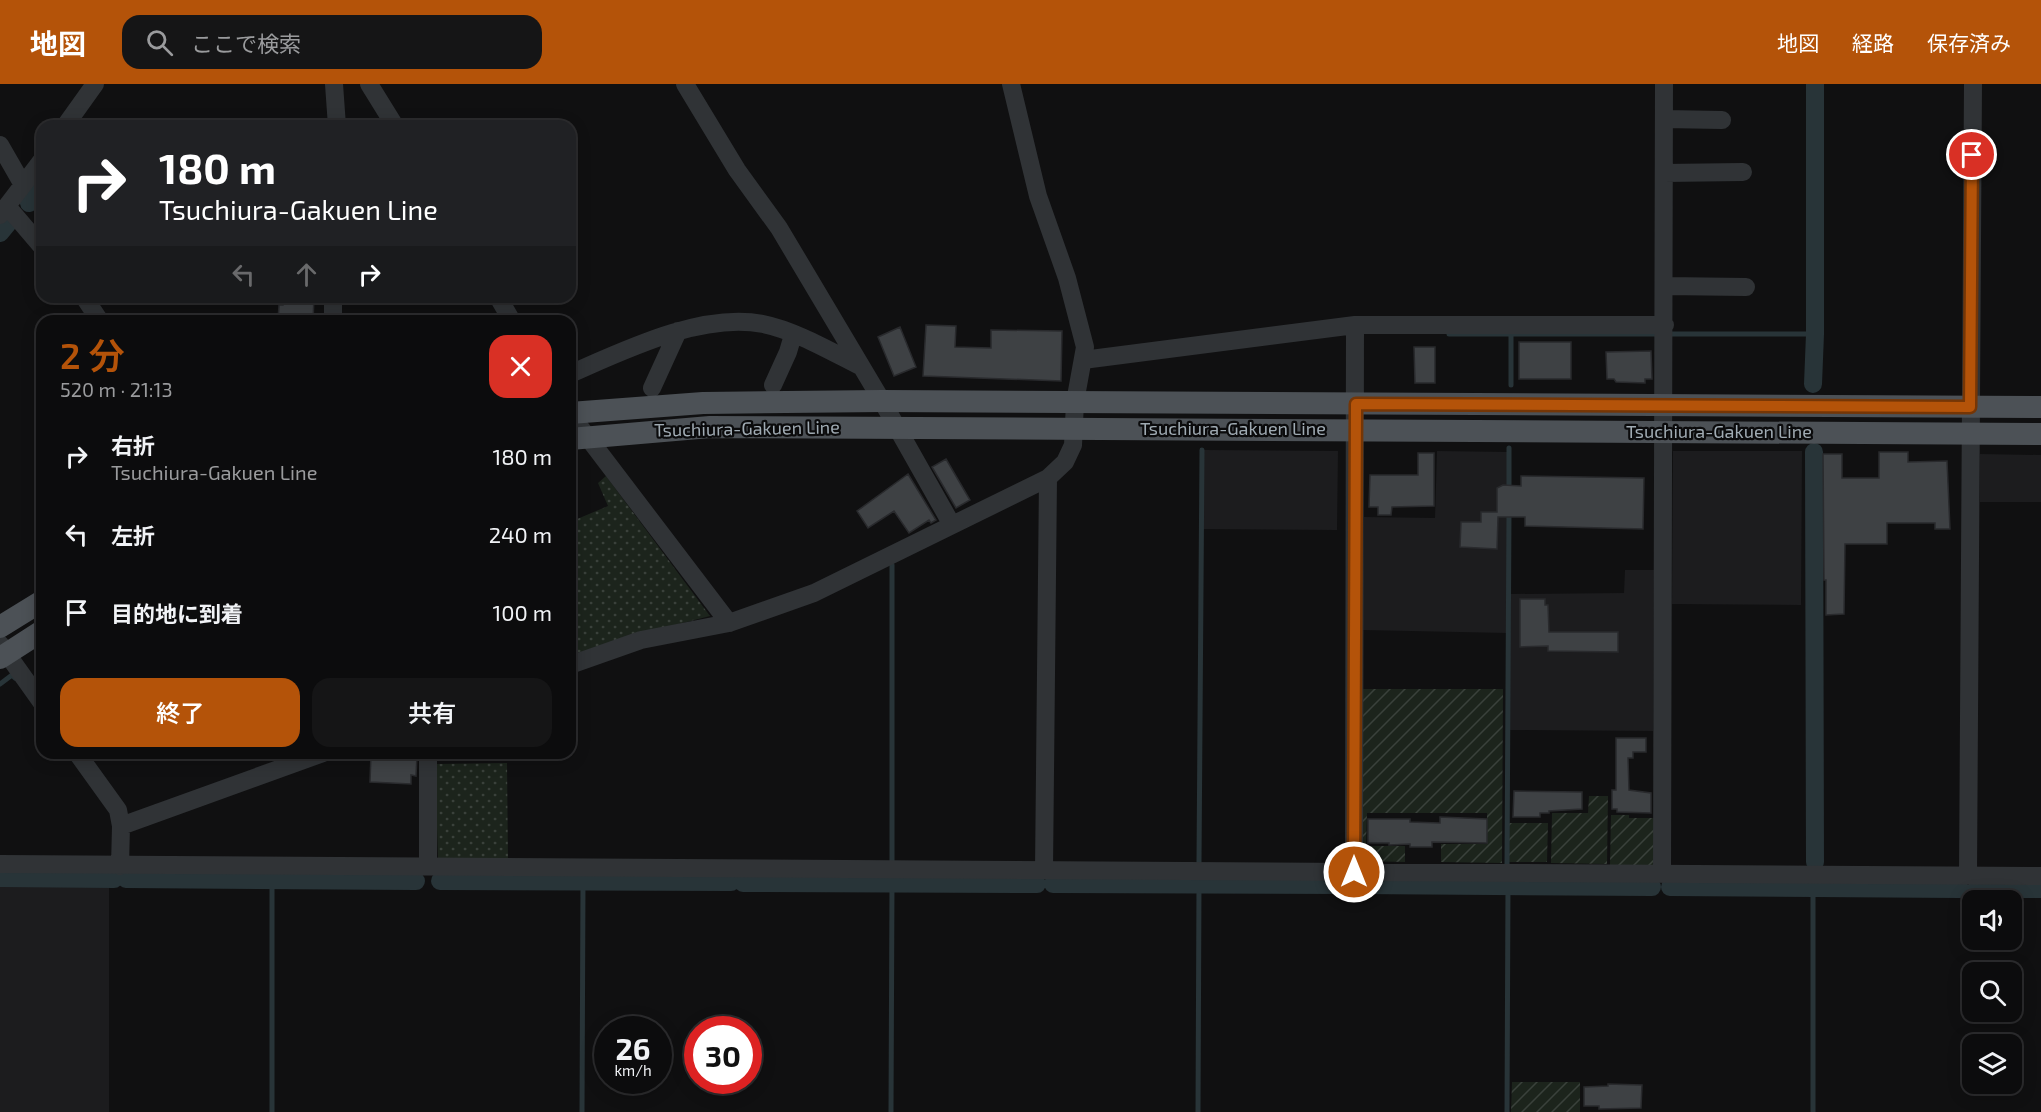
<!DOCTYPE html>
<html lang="ja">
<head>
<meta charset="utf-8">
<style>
	:root { --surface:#0c0c0d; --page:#151516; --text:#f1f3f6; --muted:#9a9b9d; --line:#2c2c2e; --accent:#b45309 }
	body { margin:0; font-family:"Exo 2","Noto Sans JP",sans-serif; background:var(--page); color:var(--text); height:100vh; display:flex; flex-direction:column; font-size:22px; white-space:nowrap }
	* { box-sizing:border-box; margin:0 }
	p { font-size:20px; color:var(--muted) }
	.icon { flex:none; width:33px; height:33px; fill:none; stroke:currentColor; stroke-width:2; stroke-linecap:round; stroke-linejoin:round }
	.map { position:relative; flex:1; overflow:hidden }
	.panel { position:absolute; left:36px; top:231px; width:540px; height:444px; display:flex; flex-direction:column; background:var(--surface); border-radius:18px; box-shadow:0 3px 15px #0003,0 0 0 2px var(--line) }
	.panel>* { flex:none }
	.top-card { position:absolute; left:36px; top:36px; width:540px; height:183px; border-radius:18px; box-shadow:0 3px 15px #0003,0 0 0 2px var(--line); background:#202124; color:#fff; overflow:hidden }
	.controls { position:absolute; left:1962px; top:806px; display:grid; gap:12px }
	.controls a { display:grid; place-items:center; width:60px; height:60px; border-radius:12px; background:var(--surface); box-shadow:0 3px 15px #0003,0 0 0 2px var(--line); font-size:30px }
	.speed { position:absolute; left:594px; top:932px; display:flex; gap:12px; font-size:30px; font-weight:700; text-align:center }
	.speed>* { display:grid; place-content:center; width:78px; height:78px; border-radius:50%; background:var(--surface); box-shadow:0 3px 15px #0003,0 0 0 2px var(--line); line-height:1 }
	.speed small { font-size:15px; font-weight:400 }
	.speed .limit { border:9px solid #d22; background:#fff; color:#111 }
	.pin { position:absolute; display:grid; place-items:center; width:51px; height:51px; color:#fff; margin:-26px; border:3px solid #fff; border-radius:50%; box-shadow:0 2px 6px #0007 }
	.me { position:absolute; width:66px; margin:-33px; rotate:0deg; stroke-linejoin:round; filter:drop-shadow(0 0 4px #0008) }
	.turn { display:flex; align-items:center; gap:21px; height:126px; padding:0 24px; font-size:27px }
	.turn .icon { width:78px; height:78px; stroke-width:2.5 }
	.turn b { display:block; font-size:42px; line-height:51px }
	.lanes { display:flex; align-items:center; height:57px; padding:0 24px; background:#0003; justify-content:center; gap:30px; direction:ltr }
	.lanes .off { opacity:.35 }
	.round { display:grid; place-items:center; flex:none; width:63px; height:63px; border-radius:18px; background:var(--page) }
	.overview { display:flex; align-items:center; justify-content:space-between; height:102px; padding:0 24px }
	h1 { font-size:36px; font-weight:600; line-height:45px; color:var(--accent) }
	.cta { display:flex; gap:12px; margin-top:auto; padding:12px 24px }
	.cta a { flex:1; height:69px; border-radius:18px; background:var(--accent); color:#fff; font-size:24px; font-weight:600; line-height:69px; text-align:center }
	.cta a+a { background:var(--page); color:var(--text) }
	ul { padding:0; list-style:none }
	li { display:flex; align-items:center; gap:18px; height:78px; padding:0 24px }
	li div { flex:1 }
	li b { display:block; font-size:22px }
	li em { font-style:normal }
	header { display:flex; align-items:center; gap:36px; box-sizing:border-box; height:84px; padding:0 30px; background:var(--accent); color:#fff }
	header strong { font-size:28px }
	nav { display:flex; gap:33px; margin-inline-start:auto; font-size:21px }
	.search { width:420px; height:54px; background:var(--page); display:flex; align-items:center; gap:15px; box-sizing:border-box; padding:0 21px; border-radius:18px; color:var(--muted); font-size:22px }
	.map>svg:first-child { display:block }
	.built { fill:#1c1c1e }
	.grass { fill:url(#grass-dots) }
	.garden { fill:url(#garden-furrows) }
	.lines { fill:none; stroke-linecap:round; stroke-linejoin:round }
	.stream { stroke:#283438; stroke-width:5 }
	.canal { stroke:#283438; stroke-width:18 }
	.building { fill:#3e4144; stroke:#292a2d; stroke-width:1.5 }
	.minor { stroke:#303336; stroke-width:18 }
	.major { stroke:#4c5156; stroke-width:22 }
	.route-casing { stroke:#753606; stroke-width:15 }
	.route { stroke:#b45309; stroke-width:10 }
	.labels { text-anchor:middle; stroke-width:4.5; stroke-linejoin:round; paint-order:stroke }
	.street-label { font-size:18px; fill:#a0abb3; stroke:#0b0b0c }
</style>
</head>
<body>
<header>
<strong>地図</strong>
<div class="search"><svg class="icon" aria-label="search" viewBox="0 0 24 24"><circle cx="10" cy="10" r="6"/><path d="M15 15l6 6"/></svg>ここで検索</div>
<nav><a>地図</a><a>経路</a><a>保存済み</a></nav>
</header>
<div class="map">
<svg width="2041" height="1028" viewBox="0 0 2041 1028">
	<defs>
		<pattern id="grass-dots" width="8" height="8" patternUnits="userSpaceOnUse" patternTransform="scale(1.5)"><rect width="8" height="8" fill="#1c241c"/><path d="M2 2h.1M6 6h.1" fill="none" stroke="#3a413b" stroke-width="1.8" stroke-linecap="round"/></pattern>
		<pattern id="garden-furrows" width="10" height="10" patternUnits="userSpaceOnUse" patternTransform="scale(1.5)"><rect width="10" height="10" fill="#1c241c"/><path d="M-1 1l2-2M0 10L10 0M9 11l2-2" fill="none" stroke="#3a413b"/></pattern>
	</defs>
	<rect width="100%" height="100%" fill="#101011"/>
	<!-- built -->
	<path class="built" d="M1204,366l134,1 -1,79 -136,-1z
		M1437,367l71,1 -1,181 -145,-3 2,-113 71,1z
		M1673,367h129l-1,154 -129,-1z
		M1980,370l61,1v47h-61z
		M1625,486h29l-1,161 -145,-1 3,-136 113,-1z
		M109,802v226h-109v-225z"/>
	<!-- grass -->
	<path class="grass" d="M606,392l104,140 -70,18 -70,23v-135l38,-16 -10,-23z
		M507,679l1,98 -70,-2 -3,-95z"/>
	<!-- garden -->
	<path class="garden" d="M1360,605h143l-1,174 -61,-1v-18h46v-31h-120l-1,33h39v16l-46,-1z
		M1589,712h19l-1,68 -56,-1 1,-50h36z
		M1611,731h18v3h27l-1,48 -45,-1z
		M1509,739h39l-1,39h-39z
		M1512,998h68v30h-69z"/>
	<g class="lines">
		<!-- stream -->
		<path class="stream" d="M1449,250h210
			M1672,250h143
			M1511,301v-50
			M1509,407v-43
			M0,600l12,-9 3,3
			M892,777v-296
			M1199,778l3,-412
			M1507,780l2,-352
			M272,1028v-232
			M582,1028l1,-230
			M891,1028l1,-230
			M1198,1028l1,-228
			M1507,1028l1,-227
			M1813,1028v-224"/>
		<!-- canal -->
		<path class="canal" d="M29,119l13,-17
			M0,149l9,-11
			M1813,300l2,-50v-250
			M1814,368l1,410
			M0,794l114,1
			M126,795l290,2
			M440,797l291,1
			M743,799l294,1
			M1053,800l293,1
			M1358,801l294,2
			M1670,803l290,2
			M1976,805h65"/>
	</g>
	<!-- building -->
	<path class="building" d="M299,213h15l-1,24h-35l1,-16h4l1,-7 15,1z
		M926,241l30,1 -1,21 36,1v-18l71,1 -1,50 -138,-5z
		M900,243l16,40 -22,9 -16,-39z
		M1519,258h52v37h-52z
		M1414,263h21v36h-20z
		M1651,267l1,28h-7v4l-29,-1 -2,-3h-7l-1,-27z
		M1879,368h29v10l39,-1 3,68h-15v-6h-48v21h-42l-1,70 -18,1v-35h-2l-1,-126h19v24h37z
		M1418,369h16v53l-42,1 -1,8h-13v-8h-9l1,-32h48z
		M946,375l24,41 -14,8 -24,-41z
		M908,390l28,46 -5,3 -2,-3 -20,13 -15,-22 -26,17 -11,-17z
		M1521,392l123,2 -1,51 -118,-3v-9h-27l-1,32 -37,-2 1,-25h20v-10h16v-24l6,-3 18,1z
		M1520,515h25v6h3l1,27h69v20l-70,-1v-5l-28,1z
		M1616,654h30v14h-13v6h-5l1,32 22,3v20l-34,-1v-3h-5v-19h4z
		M371,669h38v2l8,1 -1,20 -5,-1v9l-41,-2z
		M1514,707l68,1v17l-33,2v2h-9v4h-27z
		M1440,733l47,2v24l-55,-1v5h-22v-3l-21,1v-2h-21v-24h42v3l30,1z
		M1608,1000l34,1 -1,23 -42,1v-3h-15v-19l24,-1z"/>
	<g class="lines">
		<!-- minor -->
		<path class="minor" d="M334,0l3,42
			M369,0l26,42
			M685,0l52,86 42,58 103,173 70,124
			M1664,35l58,1
			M65,42l30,-42
			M0,61l23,40
			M1664,89l79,-1
			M7,122l35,41
			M0,131l42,-55
			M1665,202l81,1
			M84,213l16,24
			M498,213l14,24
			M333,237v-24
			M1083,276l272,-35h310
			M570,290c55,-24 132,-62 193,-50 31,6 69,28 97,42
			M773,301l15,-33 5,-17
			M652,304l26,-57
			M570,330l159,209
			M0,560l42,59
			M570,581l71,-25 88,-17 85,-30 234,-115 17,-16 8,-17 2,-43 10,-55 -18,-69 -29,-82 -27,-112
			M77,669l41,57 3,16 -1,40
			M428,669v114
			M121,742l202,-73
			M0,780l2041,12
			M1044,786l4,-392
			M1354,788l1,-547
			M1662,789l2,-789
			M1968,792l5,-792"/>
		<!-- major -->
		<path class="major" d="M570,329l133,-10 179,-2 1159,6
			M570,355l140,-12 1331,7
			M0,543l42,-26
			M0,574l42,-27"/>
	</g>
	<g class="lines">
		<!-- route casing -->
		<g class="route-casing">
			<path id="route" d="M1354,788l2,-468 614,3 2,-252"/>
		</g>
		<!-- route -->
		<use href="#route" class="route"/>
	</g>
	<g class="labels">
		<!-- street labels -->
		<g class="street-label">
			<text transform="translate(747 345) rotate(-1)" y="6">Tsuchiura-Gakuen Line</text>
			<text x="1233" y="351">Tsuchiura-Gakuen Line</text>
			<text x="1719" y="354">Tsuchiura-Gakuen Line</text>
		</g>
	</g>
</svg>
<div class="controls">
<a><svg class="icon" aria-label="sound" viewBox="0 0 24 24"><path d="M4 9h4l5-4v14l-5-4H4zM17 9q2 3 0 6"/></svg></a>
<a><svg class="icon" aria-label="search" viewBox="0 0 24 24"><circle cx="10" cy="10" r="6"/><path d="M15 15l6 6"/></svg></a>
<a><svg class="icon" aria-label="layers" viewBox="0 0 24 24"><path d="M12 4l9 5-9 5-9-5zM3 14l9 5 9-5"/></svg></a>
</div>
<div class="speed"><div>26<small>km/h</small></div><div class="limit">30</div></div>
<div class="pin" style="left:1972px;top:71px;background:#d93025"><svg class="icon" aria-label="arrive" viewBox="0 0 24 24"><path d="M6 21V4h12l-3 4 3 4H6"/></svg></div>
<svg class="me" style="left:1354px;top:788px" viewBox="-20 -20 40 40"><circle r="17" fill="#b45309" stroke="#fff" stroke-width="3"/><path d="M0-11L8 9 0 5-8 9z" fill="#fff"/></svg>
<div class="top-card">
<div class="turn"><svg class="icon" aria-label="right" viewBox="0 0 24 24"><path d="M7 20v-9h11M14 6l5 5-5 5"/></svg><div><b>180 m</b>Tsuchiura-Gakuen Line</div></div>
<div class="lanes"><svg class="icon off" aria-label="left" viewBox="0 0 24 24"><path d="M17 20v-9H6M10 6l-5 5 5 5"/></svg><svg class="icon off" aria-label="ahead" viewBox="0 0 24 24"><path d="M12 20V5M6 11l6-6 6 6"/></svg><svg class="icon" aria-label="right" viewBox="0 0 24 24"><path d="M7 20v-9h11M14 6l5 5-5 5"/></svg></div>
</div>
<section class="panel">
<div class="overview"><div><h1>2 分</h1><p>520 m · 21:13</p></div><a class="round" style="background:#d93025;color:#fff"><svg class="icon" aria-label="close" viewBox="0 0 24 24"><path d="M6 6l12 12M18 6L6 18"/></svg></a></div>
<ul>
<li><svg class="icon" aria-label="right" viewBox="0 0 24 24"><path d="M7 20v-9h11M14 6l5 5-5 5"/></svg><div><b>右折</b><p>Tsuchiura-Gakuen Line</p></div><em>180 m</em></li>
<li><svg class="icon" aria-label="left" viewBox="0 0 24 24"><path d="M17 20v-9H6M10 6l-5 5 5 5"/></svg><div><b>左折</b></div><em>240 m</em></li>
<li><svg class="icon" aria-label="arrive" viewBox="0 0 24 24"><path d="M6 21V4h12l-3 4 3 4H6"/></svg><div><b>目的地に到着</b></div><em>100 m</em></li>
</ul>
<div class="cta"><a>終了</a><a>共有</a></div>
</section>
</div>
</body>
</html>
